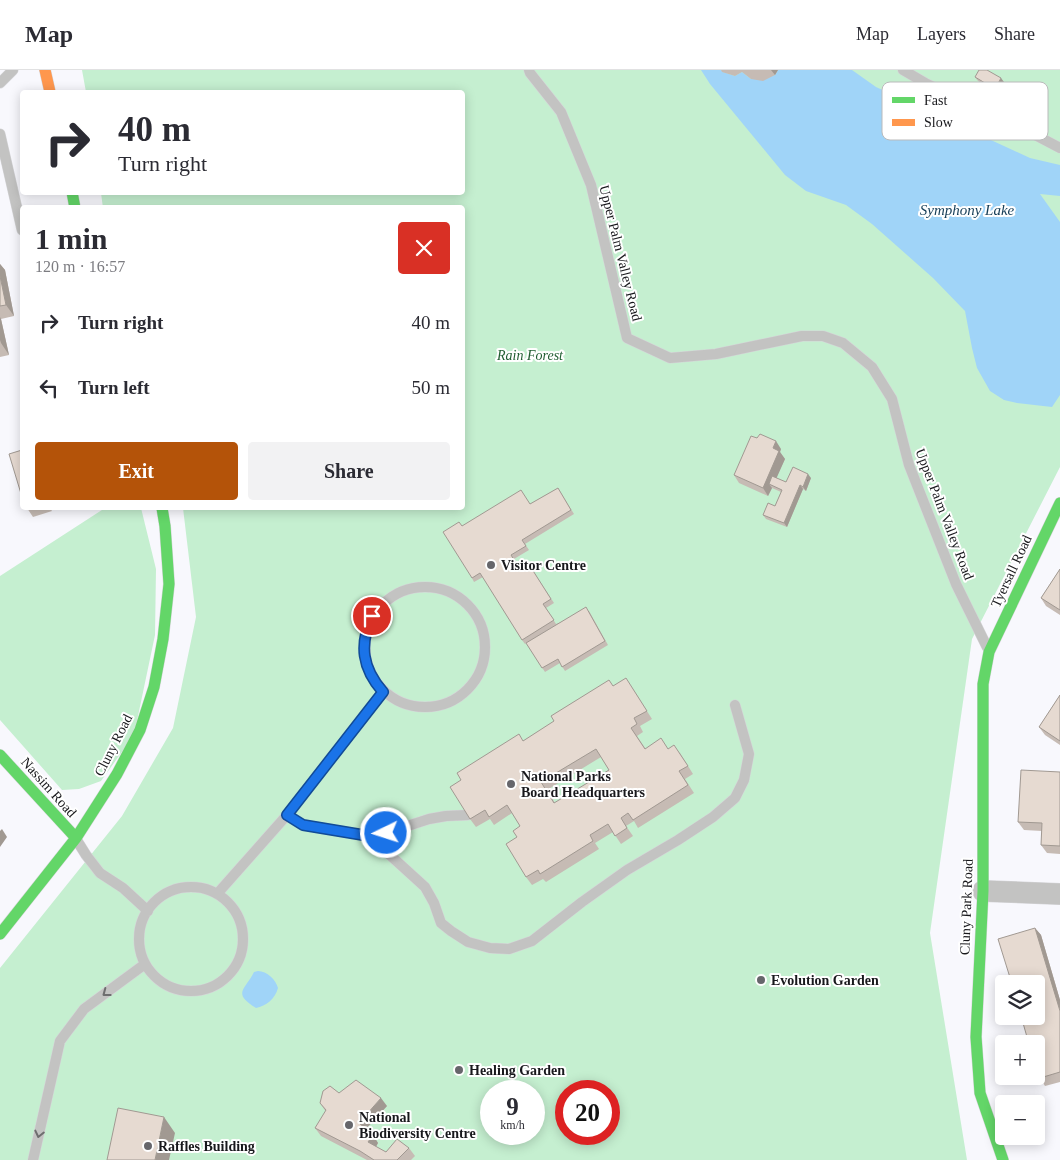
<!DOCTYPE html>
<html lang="en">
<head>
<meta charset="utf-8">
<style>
	:root { --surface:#fff; --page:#f2f2f3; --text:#2b2b33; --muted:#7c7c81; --line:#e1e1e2; --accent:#b45309 }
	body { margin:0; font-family:"Times New Roman",serif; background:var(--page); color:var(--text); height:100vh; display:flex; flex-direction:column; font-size:19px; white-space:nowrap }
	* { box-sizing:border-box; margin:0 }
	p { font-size:16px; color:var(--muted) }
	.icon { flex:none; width:28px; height:28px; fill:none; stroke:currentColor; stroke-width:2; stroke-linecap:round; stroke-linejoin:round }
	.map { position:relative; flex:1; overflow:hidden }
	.sheet { position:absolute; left:20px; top:135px; width:445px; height:305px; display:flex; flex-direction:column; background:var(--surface); border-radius:5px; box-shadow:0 2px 12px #0003 }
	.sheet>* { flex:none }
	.banner { position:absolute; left:20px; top:20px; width:445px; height:105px; border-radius:5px; box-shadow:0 2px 12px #0003; background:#fff; color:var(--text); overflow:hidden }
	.fabs { position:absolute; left:995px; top:905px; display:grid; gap:10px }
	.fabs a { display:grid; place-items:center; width:50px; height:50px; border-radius:5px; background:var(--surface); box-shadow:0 2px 12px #0003; font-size:25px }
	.speed { position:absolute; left:480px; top:1010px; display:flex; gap:10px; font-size:25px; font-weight:700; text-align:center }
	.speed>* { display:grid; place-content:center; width:65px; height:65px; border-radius:50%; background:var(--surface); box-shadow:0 2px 12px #0003; line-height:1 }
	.speed small { font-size:12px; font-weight:400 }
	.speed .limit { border:8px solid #d22; background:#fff; color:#111 }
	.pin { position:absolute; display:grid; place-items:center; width:42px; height:42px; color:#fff; margin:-21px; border:2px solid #fff; border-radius:50%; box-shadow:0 1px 5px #0007 }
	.me { position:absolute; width:55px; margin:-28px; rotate:266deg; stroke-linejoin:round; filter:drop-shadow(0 0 4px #0008) }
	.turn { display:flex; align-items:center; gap:18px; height:105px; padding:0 15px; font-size:22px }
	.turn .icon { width:65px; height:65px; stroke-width:2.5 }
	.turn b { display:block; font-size:35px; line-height:42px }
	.round { display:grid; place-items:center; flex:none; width:52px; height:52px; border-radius:5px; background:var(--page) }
	.head { display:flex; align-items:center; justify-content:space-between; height:85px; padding:0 15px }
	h1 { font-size:30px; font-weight:700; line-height:38px }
	.action { display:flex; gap:10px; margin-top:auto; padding:10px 15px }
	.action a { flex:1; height:58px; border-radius:5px; background:var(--accent); color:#fff; font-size:20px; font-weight:700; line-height:58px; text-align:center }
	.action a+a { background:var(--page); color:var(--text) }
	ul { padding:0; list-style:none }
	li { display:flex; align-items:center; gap:15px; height:65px; padding:0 15px }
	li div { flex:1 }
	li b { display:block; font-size:19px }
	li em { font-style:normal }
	header { display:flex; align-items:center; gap:30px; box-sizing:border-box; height:70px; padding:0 25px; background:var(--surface); border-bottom:1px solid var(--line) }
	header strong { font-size:24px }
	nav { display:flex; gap:28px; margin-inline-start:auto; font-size:18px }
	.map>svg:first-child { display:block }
	.green { fill:#c5efd0; fill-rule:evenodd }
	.water { fill:#a0d4f8 }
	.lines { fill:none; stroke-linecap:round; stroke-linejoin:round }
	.lane-casing { stroke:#d5d5d8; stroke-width:11 }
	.street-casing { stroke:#d5d5d8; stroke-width:22 }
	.fast-casing { stroke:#d5d5d8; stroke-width:12 }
	.slow-casing { stroke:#d5d5d8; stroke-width:12 }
	.lane { stroke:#c3c3c2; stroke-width:10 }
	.street { stroke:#c3c3c2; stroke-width:21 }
	.fast { stroke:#63d668; stroke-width:11 }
	.slow { stroke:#ff974d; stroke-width:11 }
	.wall { fill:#c6bbb4; fill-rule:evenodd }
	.shaded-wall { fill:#a19992 }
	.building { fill:#e6dad1; stroke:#a19992; fill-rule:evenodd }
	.oneway { stroke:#6e6e6f }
	.route-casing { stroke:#114b97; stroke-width:12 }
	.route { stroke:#1a73e8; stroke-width:9 }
	.poi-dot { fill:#66666b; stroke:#fff; stroke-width:2 }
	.labels { text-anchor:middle; stroke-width:4; stroke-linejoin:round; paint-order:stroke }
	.street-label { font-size:14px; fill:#18181c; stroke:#fff }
	.park-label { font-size:14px; font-style:italic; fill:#205d31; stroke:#fff }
	.poi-label { font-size:14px; font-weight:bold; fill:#18181c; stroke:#fff; text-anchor:start }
	.water-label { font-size:15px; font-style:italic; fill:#153d57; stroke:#fff }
	.key { fill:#fff; stroke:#bababb; stroke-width:1 }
	.key-label { font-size:14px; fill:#18181c }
</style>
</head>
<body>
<header>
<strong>Map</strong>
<nav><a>Map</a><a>Layers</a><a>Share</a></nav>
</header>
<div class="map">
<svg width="1060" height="1090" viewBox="0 0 1060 1090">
	<rect width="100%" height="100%" fill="#f8f8fd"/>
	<!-- green -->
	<path class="green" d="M82,0h978v397l-88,172 -42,294 37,227h-967v-192l122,-152 51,-88 23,-111 -13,-109h279v-300h-359l-2,-15 361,-1v-100h-376zM491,1021h43v43h-43zM566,1021h43v43h-43z
		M105,438h36l15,61 -1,66 -21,100 -33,46 -22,8 -17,1 -62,-70v-144z"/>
	<!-- water -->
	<path class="water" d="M701,0h20l2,2 12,4 7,-4 9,7 24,-4 3,-5h74l24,17 154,71 30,7v31l-20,-2 20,28v173l-8,12 -35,-4 -13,-3 -14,-9 -13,-23 -5,-20 -7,-37 -32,-33 -61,-54 -26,-19 -40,-14 -21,-16 -75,-91z
		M258,901c9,0 18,9 20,17 -3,11 -12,18 -22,20 -25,-15 -10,-19 -2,-36z"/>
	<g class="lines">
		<!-- lane casing -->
		<g class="lane-casing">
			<path id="lane" d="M529,0l1,3 31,39 30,73 36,153 43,20 46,-4 86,-18h21l20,7 29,24 20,32 17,66 47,119 31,63
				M903,0l24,14 95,44 38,20
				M0,13l13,-13
				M0,64l22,96
				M365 577a60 60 0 1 1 120 0a60 60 0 1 1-120 0Z
				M287,745l16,10 66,11 17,-3 43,-14 17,-3 22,-1
				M369,766l56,51 9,16 7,20 10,8 17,11 22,6 19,1 23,-8 50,-39 45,-32 51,-30 35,-23 22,-19 9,-18 5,-26 -14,-49
				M76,769l10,16 14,18 23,15 25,23
				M139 869a52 52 0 1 1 104 0a52 52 0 1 1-104 0Z
				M217,824l70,-79 96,-123
				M33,1090l27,-119 24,-32 61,-45"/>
		</g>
		<!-- street casing -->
		<g class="street-casing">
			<path id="street" d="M983,821l77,3"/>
		</g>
		<!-- fast casing -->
		<g class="fast-casing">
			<path id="fast" d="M72,122l3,16
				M0,685l76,83
				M0,864l76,-96 41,-64 23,-44 14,-43 9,-48 6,-55 -4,-58 -3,-18
				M1003,1090l-23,-67 -4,-56 7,-146v-207l6,-32 71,-149"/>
		</g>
		<!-- slow casing -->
		<g class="slow-casing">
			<path id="slow" d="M45,0l5,22"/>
		</g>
		<!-- lane -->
		<use href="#lane" class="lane"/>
		<!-- street -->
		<use href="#street" class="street"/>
		<!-- fast -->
		<use href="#fast" class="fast"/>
		<!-- slow -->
		<use href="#slow" class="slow"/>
	</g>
	<!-- wall -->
	<path class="wall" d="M721,0h57l-3,5 -12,6 -12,-2 -9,-7 -7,4 -13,-4z
		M975,7l29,5 -6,11 -20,-12z
		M0,194l5,6 9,46 -13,3 8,36 -9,2z
		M781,379l-1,3 5,7 -9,19 10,4 25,-4 -5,13 -3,-2 -16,38 -21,-8 -3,-4 12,-9 6,-14 -9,-4 -4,8 -29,-13 -5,-8z
		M558,418l16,26 -49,30 4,6 -15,9 7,12 9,-5 24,37 -8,5 10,16 33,-13 19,34 -43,26 -5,-8 -15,9 -19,-29 -1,1 -3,-4 -39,-63 -9,5 -2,-4 -10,-52 68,-22z
		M27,438h23l2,3 -19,6z
		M1060,499v46l-14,-9 -5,-8z
		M613,616h18l21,33 -12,7 3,6 -6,4 8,12 23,1 12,4 13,21 -8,5 9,14 -56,35 -4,-7 -8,5 7,10 -12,8 -8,-12 -18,11 4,6 -53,33 -3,-3 -11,6 -6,-8 -9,-40 3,-11 -8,-13 -18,12 -4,-6 -14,8 -6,-8 -9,-39 62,-39zM601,687l8,13 -54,33 -8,-13z
		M1060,625v50l-15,-10 -6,-8z
		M1060,702v82l-13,-1 -6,-8 1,-14 -18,-1 -6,-8z
		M1035,858l6,7 19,65v82l-15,4 -5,-8z
		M339,1023l48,13 -21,23 7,6 5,8 -2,4 10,5 23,-4 6,8 -4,4h-44l-46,-24 -6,-8 11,-16 -6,-9z"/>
	<!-- shaded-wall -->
	<path class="shaded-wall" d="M771,0h7l-3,5z
		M1001,8l3,4 -6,11 -3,-4z
		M0,194l5,6 9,46 -8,-11 -6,-29z
		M0,247l1,2 8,36 -8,-12 -1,-3z
		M776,371l5,8 -1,3 5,7 -12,27 -4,-2 3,4 -4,8 -5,-8 10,-40z
		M808,404l3,4 -5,13 -3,-4z
		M800,415l3,4 -16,38 -3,-4z
		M2,759l5,8 -7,10v-16z
		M1035,858l6,7 19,65v11z
		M381,1028l6,8 -23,25 -5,-8z
		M164,1047l11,16 -6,27h-14z
		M373,1065l5,8 -4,7 -6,-8z"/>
	<!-- building -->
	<path class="building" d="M979,0h8l14,8 -6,11 -20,-12z
		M0,206l6,29 -6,1z
		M760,364l16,7 -3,7 6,3 -16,37 -29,-13 17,-39 6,2z
		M22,380v47l-13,-43z
		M793,397l15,7 -5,13 -3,-2 -16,38 -21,-8 5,-12 7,3 7,-16 -13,-6 3,-8 14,6z
		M558,418l13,22 -49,30 4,6 -15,9 10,16 9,-5 21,33 -8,5 11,16 -32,20 -42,-67 -8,5 -29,-46 16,-10 3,4 59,-36 9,14z
		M1060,499v41l-19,-12z
		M586,537l19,34 -43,26 -4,-8 -16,9 -16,-25z
		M626,608l21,33 -13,7 3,6 -6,4 14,21 16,-11 7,11 6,-4 14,21 -9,5 9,14 -55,35 -5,-7 -7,5 6,10 -12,8 -7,-12 -18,11 3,6 -53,33 -2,-4 -12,7 -20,-33 11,-7 -4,-6 7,-5 -13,-21 -18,12 -4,-7 -15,9 -20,-32 11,-7 -4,-7 62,-39 4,7 31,-20 -3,-5 58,-36 4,6zM596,679l13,21 -55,33 -13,-21z
		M1060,625v46l-21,-14z
		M1021,700l39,2v74l-19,-1 1,-22 -24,-1z
		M1035,858l25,83v61l-20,6 -4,-11v-23h-7l-8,-28h15v-32h-24l-14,-45z
		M356,1010l25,18 -22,25 14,12 -5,7 18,10 11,-13 12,9 -12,12h-23l-14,-9 -45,-23 11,-18 -6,-7 3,-12 7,-5 9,7z
		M118,1038l46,9 -9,43h-48z"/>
	<!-- one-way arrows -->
	<defs><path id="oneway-chevron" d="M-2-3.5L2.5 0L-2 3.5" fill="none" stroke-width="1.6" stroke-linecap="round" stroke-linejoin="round" transform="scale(1.25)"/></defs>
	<g class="oneway">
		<use href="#oneway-chevron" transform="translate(106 923) rotate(143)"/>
		<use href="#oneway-chevron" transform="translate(39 1064) rotate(103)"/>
	</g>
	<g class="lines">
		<!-- route casing -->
		<g class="route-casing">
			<path id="route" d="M372,546c-13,29 -10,52 11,76l-96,123 16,10 66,11 17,-3"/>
		</g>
		<!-- route -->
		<use href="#route" class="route"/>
	</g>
	<!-- markers -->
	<g class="poi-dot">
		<circle cx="491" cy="495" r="5"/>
		<circle cx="511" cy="714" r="5"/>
		<circle cx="761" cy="910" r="5"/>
		<circle cx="459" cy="1000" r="5"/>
		<circle cx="349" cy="1055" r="5"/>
		<circle cx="148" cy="1076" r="5"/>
	</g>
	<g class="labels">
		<!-- street labels -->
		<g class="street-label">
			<text transform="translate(621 183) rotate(76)" y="5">Upper Palm Valley Road</text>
			<text transform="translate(945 444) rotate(69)" y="5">Upper Palm Valley Road</text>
			<text transform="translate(1011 501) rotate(-65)" y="5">Tyersall Road</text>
			<text transform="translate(113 675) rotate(-63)" y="5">Cluny Road</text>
			<text transform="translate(49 717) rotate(48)" y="5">Nassim Road</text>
			<text transform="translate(966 837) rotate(-88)" y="5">Cluny Park Road</text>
		</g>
		<!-- park labels -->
		<g class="park-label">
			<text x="530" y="290">Rain Forest</text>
		</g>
		<!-- poi labels -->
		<g class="poi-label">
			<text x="501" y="500">Visitor Centre</text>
			<text x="521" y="711">National Parks<tspan x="521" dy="16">Board Headquarters</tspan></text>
			<text x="771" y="915">Evolution Garden</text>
			<text x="469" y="1005">Healing Garden</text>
			<text x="359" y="1052">National<tspan x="359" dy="16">Biodiversity Centre</tspan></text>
			<text x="158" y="1081">Raffles Building</text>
		</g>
		<!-- water labels -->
		<g class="water-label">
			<text x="967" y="145">Symphony Lake</text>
		</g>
	</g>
	<!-- legend -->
	<rect x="882" y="12" width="166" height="58" rx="8" class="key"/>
	<rect x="892" y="27" width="23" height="6" fill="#63d668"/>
	<rect x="892" y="49" width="23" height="7" fill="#ff974d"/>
	<g class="key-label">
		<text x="924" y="35">Fast</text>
		<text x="924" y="57">Slow</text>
	</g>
</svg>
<div class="fabs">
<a><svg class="icon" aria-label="layers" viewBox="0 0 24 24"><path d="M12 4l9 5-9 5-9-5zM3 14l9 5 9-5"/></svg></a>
<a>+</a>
<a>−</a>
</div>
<div class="speed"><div>9<small>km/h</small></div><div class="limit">20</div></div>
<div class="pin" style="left:372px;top:546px;background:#d93025"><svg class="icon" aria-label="arrive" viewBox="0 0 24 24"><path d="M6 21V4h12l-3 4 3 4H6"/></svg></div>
<svg class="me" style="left:386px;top:763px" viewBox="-20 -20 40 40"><circle r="17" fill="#1a73e8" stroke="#fff" stroke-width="3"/><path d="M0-11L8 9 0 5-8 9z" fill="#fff"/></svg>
<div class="banner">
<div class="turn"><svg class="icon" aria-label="right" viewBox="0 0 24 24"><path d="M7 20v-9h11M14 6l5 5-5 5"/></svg><div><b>40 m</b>Turn right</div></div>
</div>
<section class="sheet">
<div class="head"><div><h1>1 min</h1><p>120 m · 16:57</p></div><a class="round" style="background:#d93025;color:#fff"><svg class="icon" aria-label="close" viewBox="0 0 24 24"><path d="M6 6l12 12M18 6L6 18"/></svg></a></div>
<ul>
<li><svg class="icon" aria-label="right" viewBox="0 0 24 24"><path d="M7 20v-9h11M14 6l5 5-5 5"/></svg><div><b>Turn right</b></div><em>40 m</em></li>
<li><svg class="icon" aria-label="left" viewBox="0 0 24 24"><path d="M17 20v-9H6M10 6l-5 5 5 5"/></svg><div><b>Turn left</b></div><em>50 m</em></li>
</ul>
<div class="action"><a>Exit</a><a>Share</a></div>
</section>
</div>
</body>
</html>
